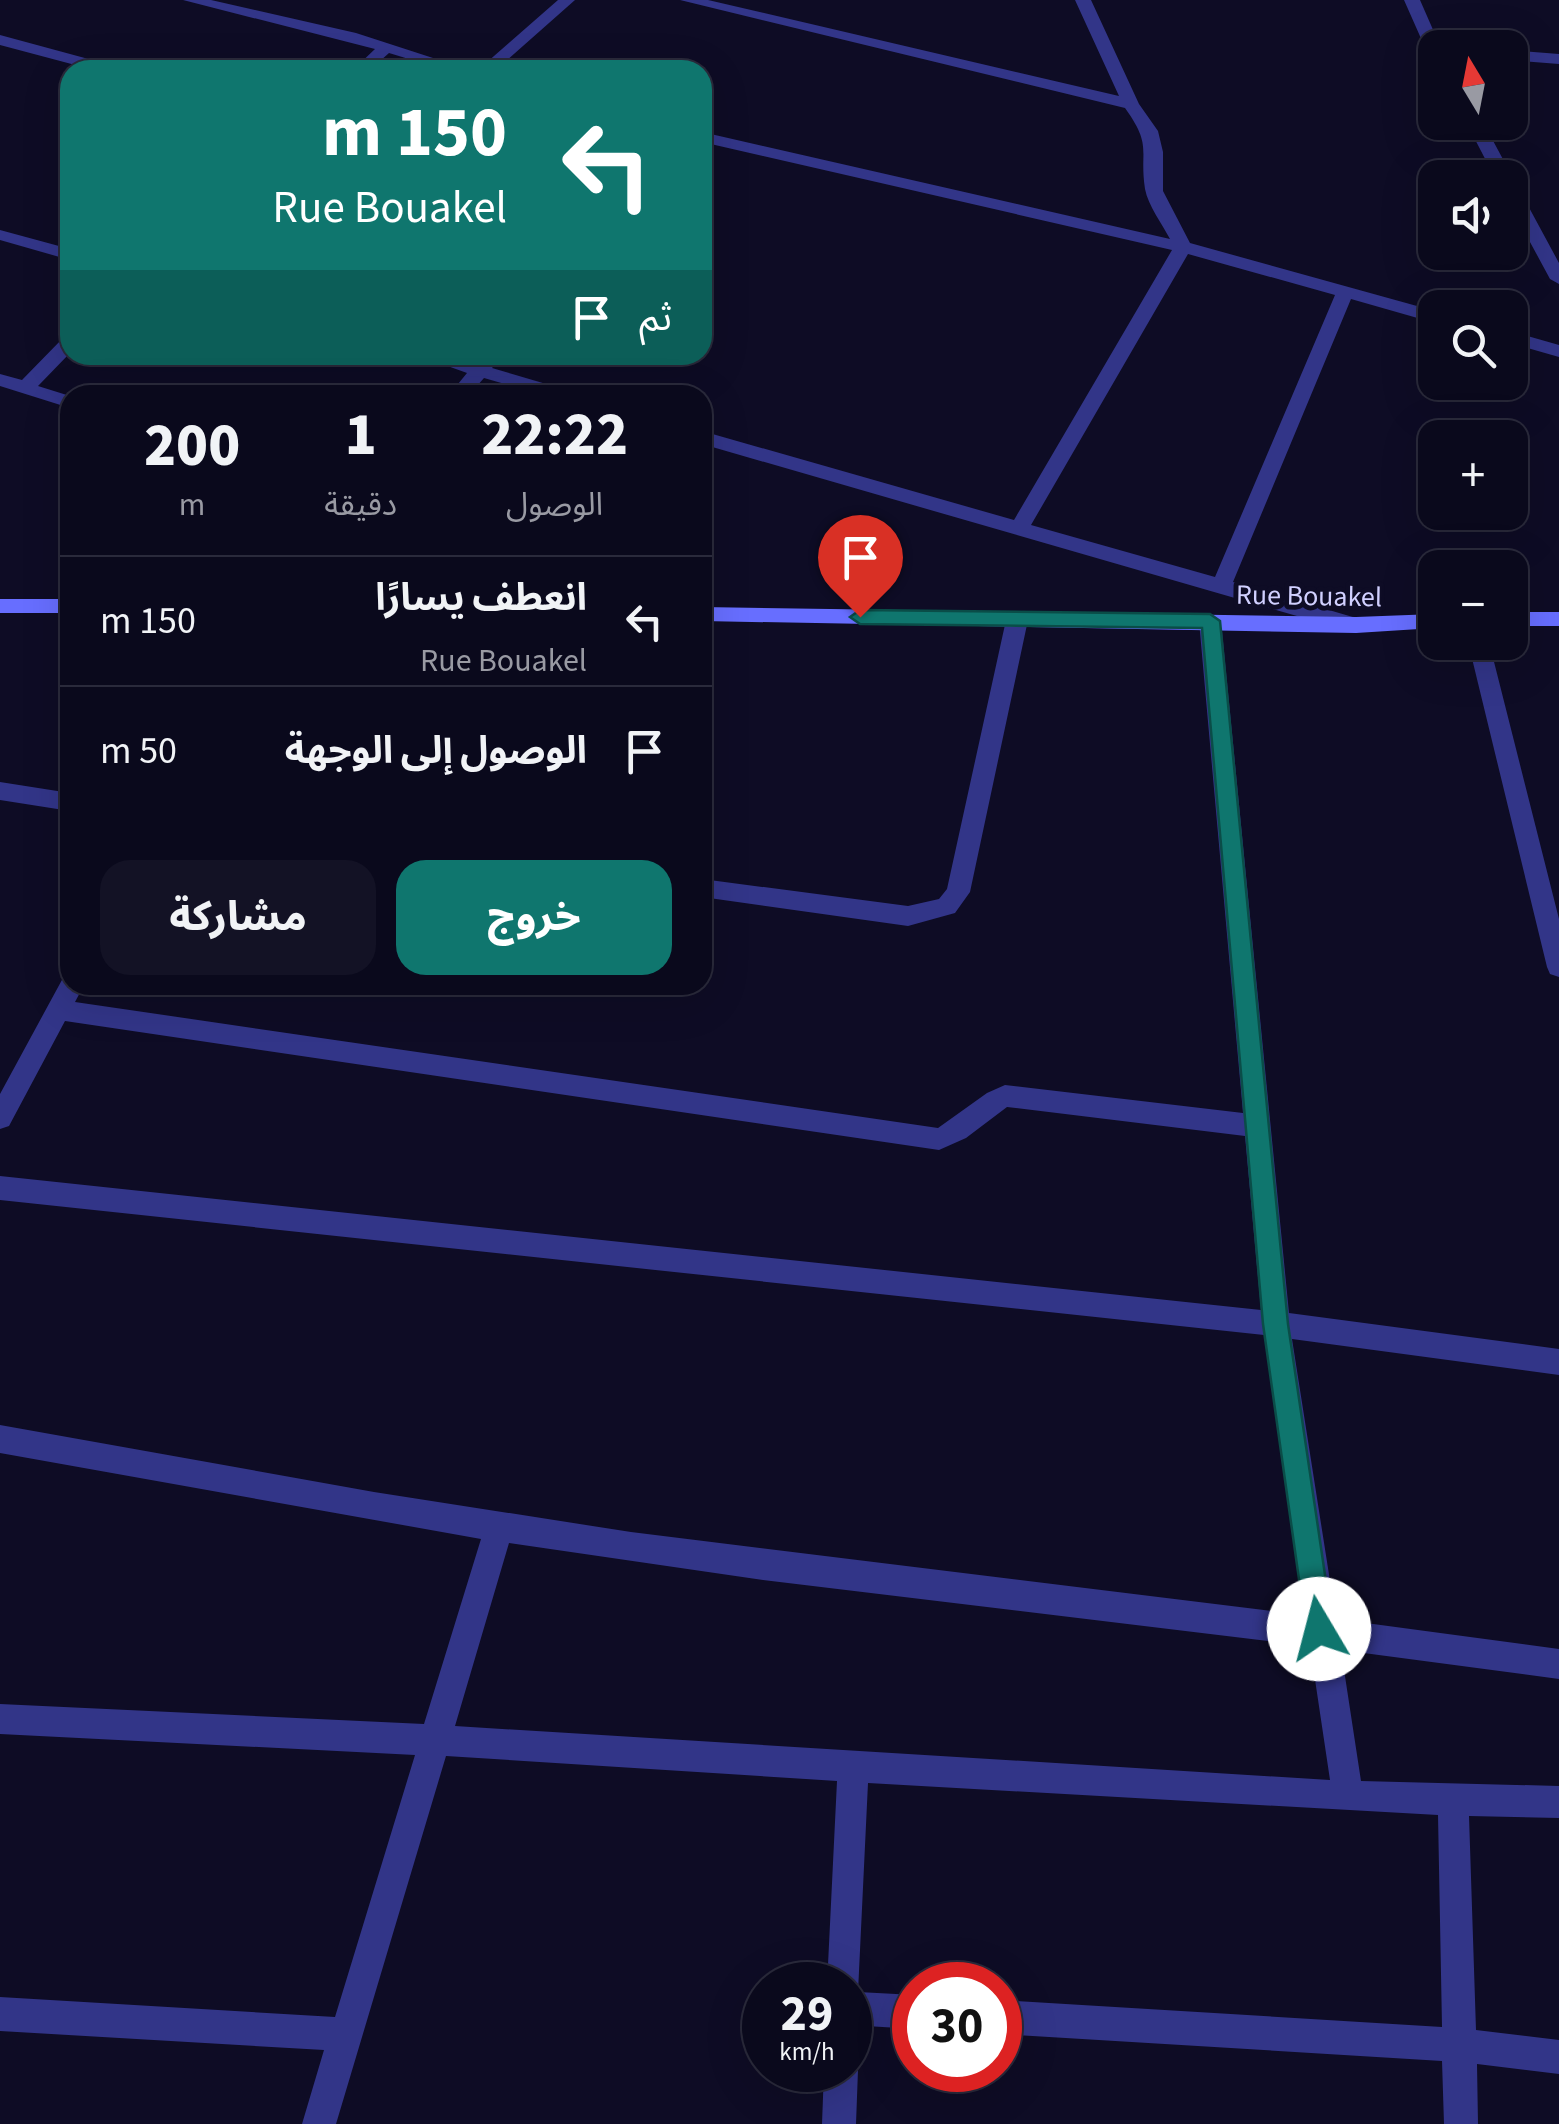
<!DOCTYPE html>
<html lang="ar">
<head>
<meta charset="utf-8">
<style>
	:root { --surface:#0a091c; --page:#131225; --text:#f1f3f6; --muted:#999aa3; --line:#2a2a3b; --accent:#0f766e }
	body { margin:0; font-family:"Source Sans 3","Noto Sans Arabic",sans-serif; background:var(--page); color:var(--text); direction:rtl; height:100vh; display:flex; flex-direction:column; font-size:38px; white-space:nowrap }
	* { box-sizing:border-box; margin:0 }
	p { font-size:32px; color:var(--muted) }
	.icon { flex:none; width:55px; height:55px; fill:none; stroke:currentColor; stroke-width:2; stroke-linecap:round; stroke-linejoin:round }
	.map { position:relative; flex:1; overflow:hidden; direction:ltr }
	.drawer { position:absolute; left:60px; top:385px; width:652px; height:610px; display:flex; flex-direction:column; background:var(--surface); border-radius:30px; box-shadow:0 10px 40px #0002,0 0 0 2px var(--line); direction:rtl }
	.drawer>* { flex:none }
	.banner { position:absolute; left:60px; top:60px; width:652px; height:305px; border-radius:30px; box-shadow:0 10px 40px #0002,0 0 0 2px var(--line); direction:rtl; background:#0f766e; color:#fff; overflow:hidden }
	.needle { width:65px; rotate:350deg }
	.tools { position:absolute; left:1418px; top:30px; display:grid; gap:20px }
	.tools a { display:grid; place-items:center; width:110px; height:110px; border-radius:20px; background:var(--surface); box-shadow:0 10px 40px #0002,0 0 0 2px var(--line); font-size:50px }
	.speed { position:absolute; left:742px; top:1962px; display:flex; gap:20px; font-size:50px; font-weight:700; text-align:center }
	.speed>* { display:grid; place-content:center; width:130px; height:130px; border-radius:50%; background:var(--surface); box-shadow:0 10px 40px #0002,0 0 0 2px var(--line); line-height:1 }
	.speed small { font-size:25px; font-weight:400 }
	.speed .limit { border:15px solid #d22; background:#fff; color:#111 }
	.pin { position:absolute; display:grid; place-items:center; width:85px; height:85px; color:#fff; margin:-102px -42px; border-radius:50% 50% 50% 0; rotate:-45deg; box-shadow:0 0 10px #0007 }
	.pin .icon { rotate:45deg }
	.me { position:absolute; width:110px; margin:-55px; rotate:352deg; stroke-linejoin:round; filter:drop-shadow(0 0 8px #0008) }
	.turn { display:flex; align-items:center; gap:35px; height:210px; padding:0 40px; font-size:45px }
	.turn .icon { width:130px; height:130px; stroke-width:2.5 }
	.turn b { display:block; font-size:70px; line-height:85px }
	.then { display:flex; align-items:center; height:95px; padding:0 40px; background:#0003; gap:20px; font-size:38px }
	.eta { display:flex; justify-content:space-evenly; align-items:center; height:170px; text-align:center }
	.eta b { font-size:60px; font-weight:800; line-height:70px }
	.action { display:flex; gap:20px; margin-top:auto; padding:20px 40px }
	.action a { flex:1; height:115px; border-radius:30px; background:var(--accent); color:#fff; font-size:40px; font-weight:800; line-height:115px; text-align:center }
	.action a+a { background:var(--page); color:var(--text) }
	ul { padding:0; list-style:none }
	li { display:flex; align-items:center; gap:30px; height:130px; padding:0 40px; border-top:2px solid var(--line) }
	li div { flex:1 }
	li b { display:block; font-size:38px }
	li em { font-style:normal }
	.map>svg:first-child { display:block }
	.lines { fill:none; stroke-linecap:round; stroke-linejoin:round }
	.minor { fill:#323588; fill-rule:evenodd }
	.secondary { fill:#676eff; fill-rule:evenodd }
	.route { fill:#0f766e; stroke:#0a4d48; stroke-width:2.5 }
	.labels { text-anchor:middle; stroke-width:10; stroke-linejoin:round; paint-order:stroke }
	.street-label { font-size:28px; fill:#d1d0ff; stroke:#0e0c25 }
</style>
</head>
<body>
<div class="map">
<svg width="1559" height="2124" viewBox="0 0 1559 2124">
	<rect width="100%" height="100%" fill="#0e0c25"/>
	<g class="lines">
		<!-- minor -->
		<path class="minor" d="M183,0h28l145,33 114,37h-25l-56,-17 -19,17h-17l22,-21z
			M558,0h17l-79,70h-18z
			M680,0h28l411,96 -44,-96h16l48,104 19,27 5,21v39l27,52 245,68v12l-84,-24 -118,283 130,38v10l-7,3 -654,-189v-13l312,89 158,-270 -470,-108v-10l468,107c-8,-15 -22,-34 -25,-50 -6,-40 8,-42 -20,-81zM1188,254l147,41 -120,282 -184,-52z
			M1404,0h16l21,48h-6v9l-8,-5z
			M0,35l118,32 2,3h-26l-94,-25z
			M1510,50l49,4v10l-49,-4z
			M1466,122h17l30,56 -3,4v-4h-15z
			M1510,184l9,5 40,74v21l-9,-5 -40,-74z
			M0,230l70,19v11l-70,-20z
			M1510,331l49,14v12l-49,-14z
			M70,336v17l-32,33 32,10v12l-70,-22v-12l22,6 41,-42z
			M417,355h30l29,8 8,-8h19l-11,13 78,23 2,4h-30l-58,-17 -15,17h-20l18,-22z
			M1017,613l11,7 -58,272 -15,21 -47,13 -206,-29v-18l206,27 31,-7 8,-10 59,-269z
			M1210,614l11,7 68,692 270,36v26l-267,-36 44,280 223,30v30l-218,-29 20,131 198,5v32l-90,-2 7,214 83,10v34l-82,-10 1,60h-34l-2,-63 -442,-27v-34l442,27 -4,-212 -570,-32 -10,209 57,3v34l-65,-4v-40h-23l10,-204 -391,-25 -110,368h-34l22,-74 -324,-19v-34l335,20 80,-262 -415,-21v-30l424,20 57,-185 -481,-86v-28l374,67 257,40 674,83 -41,-280 -1264,-135v-24l1261,134 -16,-174 -238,-29 -41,31 -27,12 -874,-129 -56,105 -9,3v-35l63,-116 7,-2v9h14l-9,17 863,126 49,-35 18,-8 238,28 -44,-492zM509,1543l254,37 547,66 20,134 -875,-54z
			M1468,642h21l70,277v58l-9,-3 -3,-7z
			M0,782l70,11v18l-70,-11z
			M850,2057l8,13 -2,54h-34l2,-54h26z"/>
		<!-- secondary -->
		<path class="secondary" d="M0,599h70v14h-70z
			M702,607l654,10 79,-3v14l-79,5 -654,-12z
			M1510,612h49v14h-49z"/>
	</g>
	<!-- route -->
	<path class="route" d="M860,610l350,4 10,7 68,703 45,305 -4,10 -10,4 -9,-4 -4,-10 -43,-305 -61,-696 -342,-4 -10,-7z"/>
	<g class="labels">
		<!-- street labels -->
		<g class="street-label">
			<text transform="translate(1309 595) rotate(1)" y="10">Rue Bouakel</text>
		</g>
	</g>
</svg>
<div class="tools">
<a><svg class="needle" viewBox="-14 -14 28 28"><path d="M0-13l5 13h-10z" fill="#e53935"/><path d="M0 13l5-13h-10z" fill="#999aa3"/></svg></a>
<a><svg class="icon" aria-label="sound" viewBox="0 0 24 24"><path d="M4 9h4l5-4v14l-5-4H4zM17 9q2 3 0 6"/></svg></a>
<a><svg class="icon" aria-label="search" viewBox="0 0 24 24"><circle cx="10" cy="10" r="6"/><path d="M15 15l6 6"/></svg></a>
<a>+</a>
<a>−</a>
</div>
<div class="speed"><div>29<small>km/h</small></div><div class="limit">30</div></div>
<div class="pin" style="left:860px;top:617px;background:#d93025"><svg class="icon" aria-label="arrive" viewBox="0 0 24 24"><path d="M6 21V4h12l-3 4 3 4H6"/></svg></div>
<svg class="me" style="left:1319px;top:1629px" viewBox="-20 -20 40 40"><circle r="19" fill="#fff"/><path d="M0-13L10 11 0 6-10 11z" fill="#0f766e"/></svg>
<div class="banner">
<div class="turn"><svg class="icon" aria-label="left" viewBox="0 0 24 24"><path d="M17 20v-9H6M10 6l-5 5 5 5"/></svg><div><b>150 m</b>Rue Bouakel</div></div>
<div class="then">ثم<svg class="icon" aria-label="arrive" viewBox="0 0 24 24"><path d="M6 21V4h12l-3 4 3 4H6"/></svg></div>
</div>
<section class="drawer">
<div class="eta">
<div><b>22:22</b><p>الوصول</p></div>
<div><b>1</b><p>دقيقة</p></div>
<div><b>200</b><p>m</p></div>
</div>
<ul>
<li><svg class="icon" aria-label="left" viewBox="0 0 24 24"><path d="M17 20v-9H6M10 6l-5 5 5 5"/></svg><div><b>انعطف يسارًا</b><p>Rue Bouakel</p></div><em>150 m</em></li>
<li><svg class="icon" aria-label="arrive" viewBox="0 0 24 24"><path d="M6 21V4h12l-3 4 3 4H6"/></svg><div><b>الوصول إلى الوجهة</b></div><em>50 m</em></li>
</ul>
<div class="action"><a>خروج</a><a>مشاركة</a></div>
</section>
</div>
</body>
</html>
